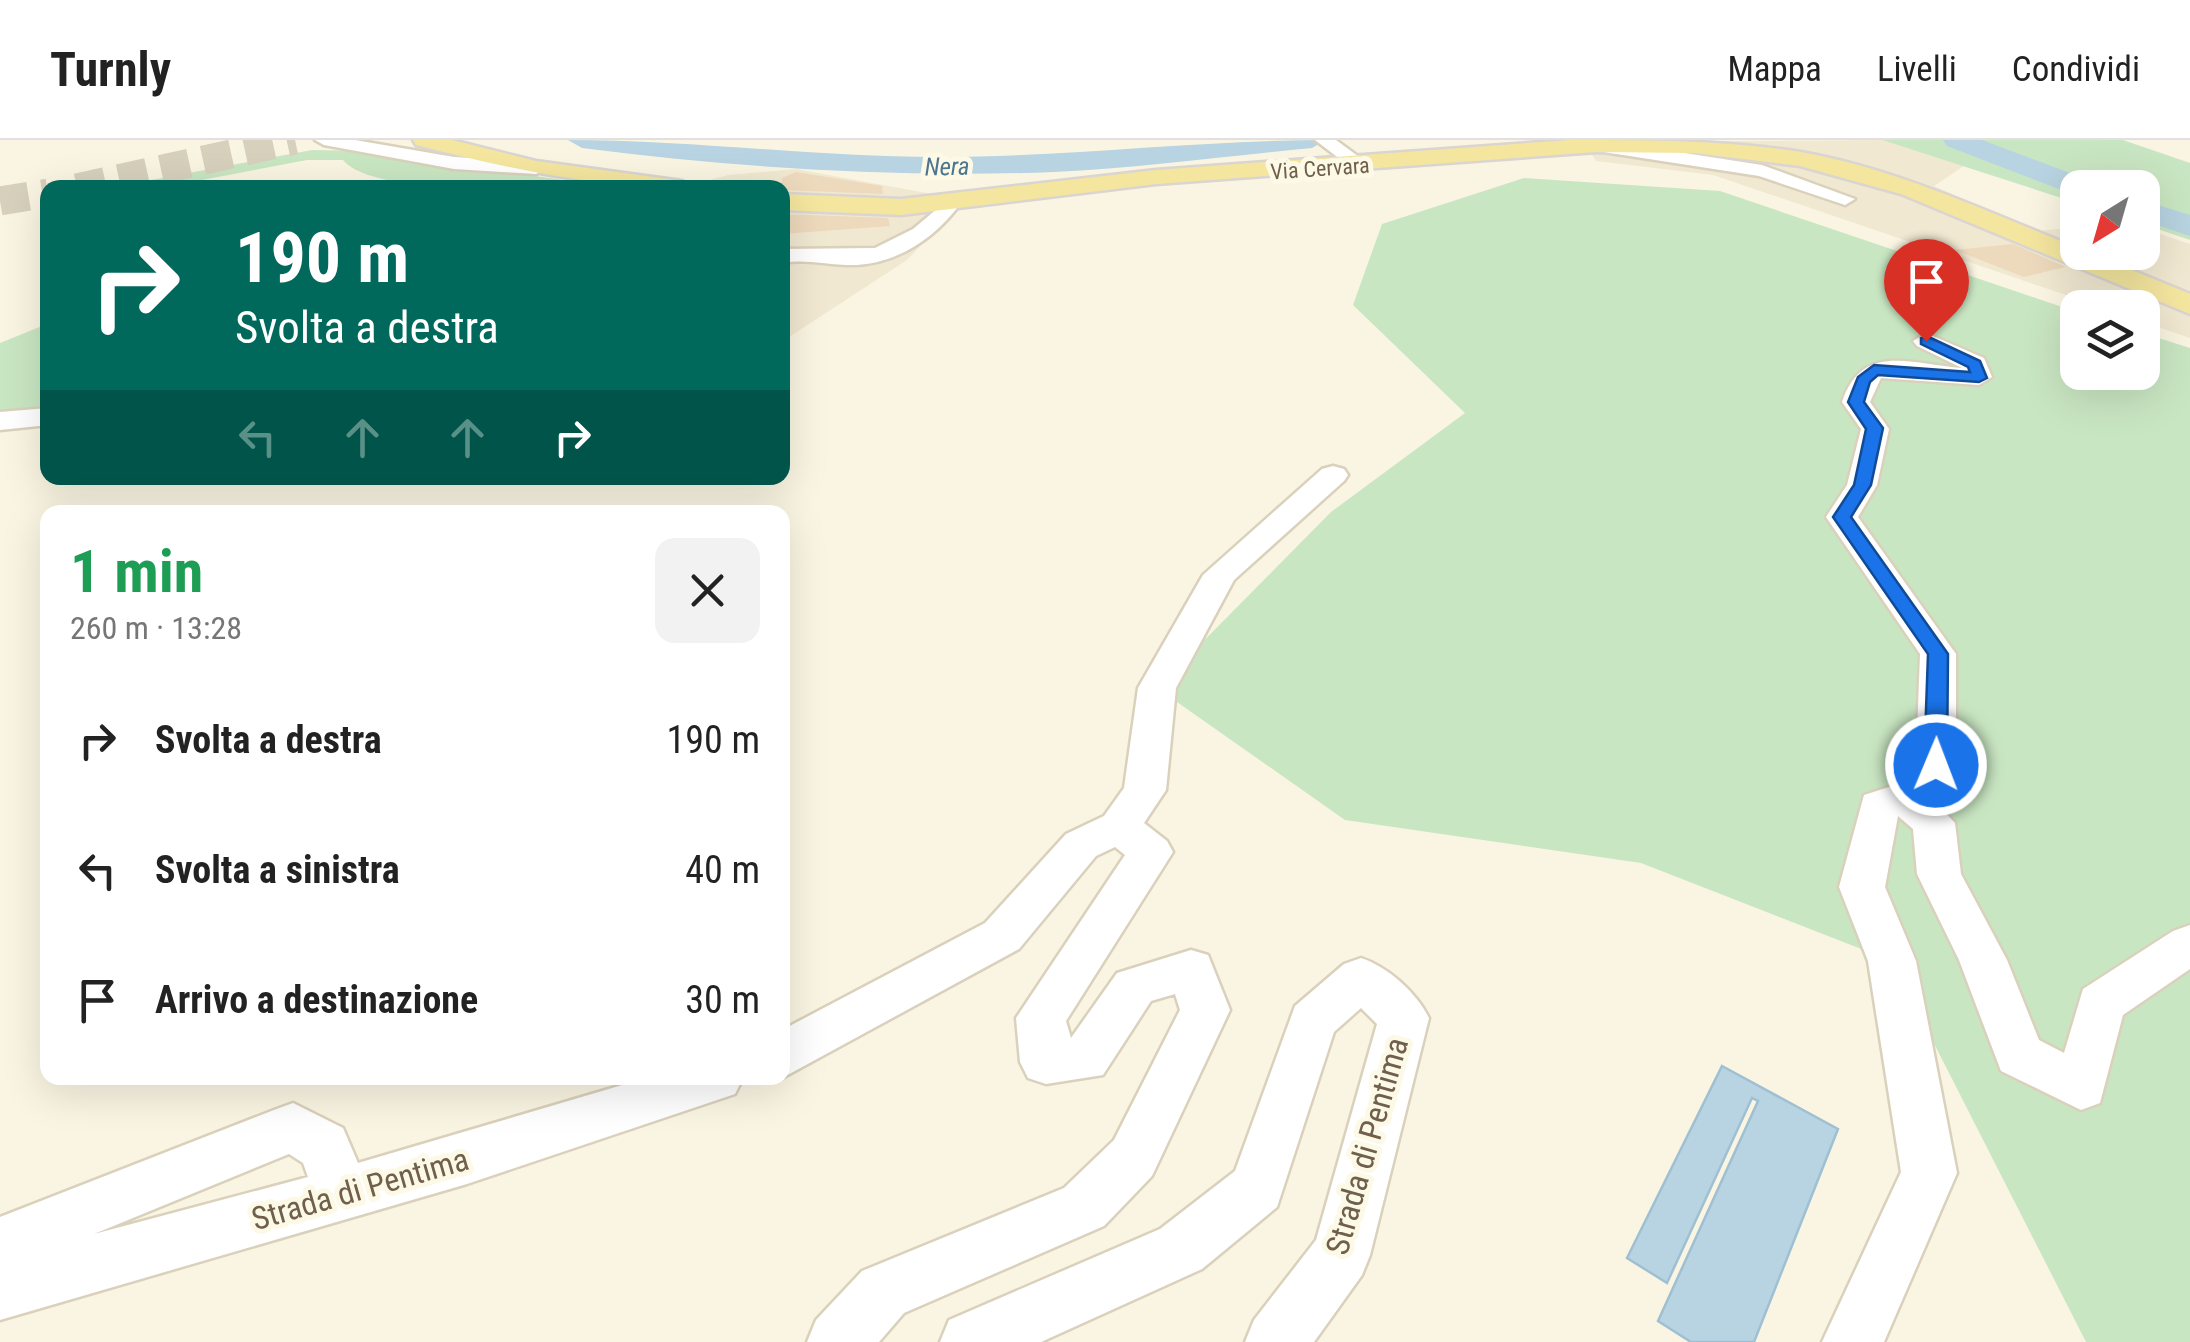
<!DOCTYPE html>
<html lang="it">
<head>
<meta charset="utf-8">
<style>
	:root { --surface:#fff; --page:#f2f2f2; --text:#222; --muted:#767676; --line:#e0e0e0 }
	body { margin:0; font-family:"Roboto Condensed",sans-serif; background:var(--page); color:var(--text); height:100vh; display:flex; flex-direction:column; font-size:38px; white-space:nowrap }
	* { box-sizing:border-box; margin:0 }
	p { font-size:32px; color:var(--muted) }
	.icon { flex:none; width:55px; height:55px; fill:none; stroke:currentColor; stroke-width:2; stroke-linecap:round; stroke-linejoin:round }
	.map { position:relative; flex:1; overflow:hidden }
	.details { position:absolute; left:40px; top:365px; width:750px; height:580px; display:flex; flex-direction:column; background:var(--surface); border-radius:20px; box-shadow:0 10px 40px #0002 }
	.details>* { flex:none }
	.banner { position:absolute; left:40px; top:40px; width:750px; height:305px; border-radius:20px; box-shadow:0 10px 40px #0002; background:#00695c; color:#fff; overflow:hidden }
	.needle { width:65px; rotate:217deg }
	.controls { position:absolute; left:2060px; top:30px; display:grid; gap:20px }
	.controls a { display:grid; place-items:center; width:100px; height:100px; border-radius:20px; background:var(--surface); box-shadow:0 10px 40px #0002; font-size:50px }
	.pin { position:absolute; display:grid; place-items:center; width:85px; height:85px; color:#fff; margin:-102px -42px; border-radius:50% 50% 50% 0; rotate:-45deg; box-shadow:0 0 10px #0007 }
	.pin .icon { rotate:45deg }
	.me { position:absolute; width:110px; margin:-55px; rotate:1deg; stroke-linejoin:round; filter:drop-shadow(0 0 8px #0008) }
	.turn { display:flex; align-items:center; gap:35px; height:210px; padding:0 30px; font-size:45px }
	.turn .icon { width:130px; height:130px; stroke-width:2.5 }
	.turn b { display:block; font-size:70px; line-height:85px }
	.lanes { display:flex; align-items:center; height:95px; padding:0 30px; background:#0003; justify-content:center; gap:50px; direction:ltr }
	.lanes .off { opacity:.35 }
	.round { display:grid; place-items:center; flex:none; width:105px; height:105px; border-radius:20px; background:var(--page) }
	.overview { display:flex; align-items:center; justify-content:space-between; height:170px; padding:0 30px }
	h1 { font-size:60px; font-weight:700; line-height:75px; color:#1e9e55 }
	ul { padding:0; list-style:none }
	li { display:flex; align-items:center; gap:30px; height:130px; padding:0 30px }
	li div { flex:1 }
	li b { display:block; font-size:38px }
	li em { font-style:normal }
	header { display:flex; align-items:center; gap:60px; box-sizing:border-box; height:140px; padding:0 50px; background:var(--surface); border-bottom:2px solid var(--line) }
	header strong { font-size:48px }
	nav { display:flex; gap:55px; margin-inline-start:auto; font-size:35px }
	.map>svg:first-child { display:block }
	.residential { fill:#f1e8d1 }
	.green { fill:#c9e6c2 }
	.water { fill:#b8d3e1; stroke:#9fc0d2; stroke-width:2.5 }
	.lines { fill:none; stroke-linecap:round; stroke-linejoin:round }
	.river { fill:#b8d3e1; fill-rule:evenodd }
	.building { fill:#edd9bc }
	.highway-tunnel { stroke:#d7d0bc; stroke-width:29; stroke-dasharray:29 14; stroke-linecap:butt }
	.minor-casing { stroke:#dad1bc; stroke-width:5 }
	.major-casing { stroke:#dad5d0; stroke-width:5 }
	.minor { fill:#fff; fill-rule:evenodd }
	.major { fill:#f4e69f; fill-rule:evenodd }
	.route { fill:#1a73e8; stroke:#114b97; stroke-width:2.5 }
	.labels { text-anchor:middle; stroke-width:10; stroke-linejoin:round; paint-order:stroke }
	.far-street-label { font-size:22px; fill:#6f5f4b; stroke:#fdf9e7 }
	.far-water-label { font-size:25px; font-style:italic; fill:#4d768e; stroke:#fdf9e7 }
	.near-street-label { font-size:32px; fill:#6f5f4b; stroke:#fdf9e7 }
</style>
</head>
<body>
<header>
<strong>Turnly</strong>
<nav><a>Mappa</a><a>Livelli</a><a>Condividi</a></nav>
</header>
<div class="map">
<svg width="2190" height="1202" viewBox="0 0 2190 1202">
	<rect width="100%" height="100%" fill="#faf5e2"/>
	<!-- residential -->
	<path class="residential" d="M1882,0l82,26 -30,20 103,45 40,-4 1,25h64l1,-24 47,16v94l-47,-16 -1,-14 -41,-1 -388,-132 -117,-14 -12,-19z
		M796,29l158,29 3,10 -50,52 -124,81 -1,-153h-102l48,-13z"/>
	<!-- green -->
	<path class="green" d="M1882,0h241l67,23v77l-47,-16 -1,-36h-64l-1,15z
		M312,10l55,1 243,36c-55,0 -235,12 -267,-27h-36l-142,27 -57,1z
		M1524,38l196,13 357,121 1,60h64l1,-39 47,15v994h-104l-194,-381 -251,-98 -296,-43 -188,-132 174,-176 134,-99 -112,-108 29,-81z
		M47,184v89l-47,7v-77z"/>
	<!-- water -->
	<path class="water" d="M1722,926l116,63 -84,213h-63l-33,-21 100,-220 -6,-3 -85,185 -40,-25z"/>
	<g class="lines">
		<!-- river -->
		<path class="river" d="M568,0c124,0 247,17 371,17 130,0 258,-17 387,-17l-14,8c-86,8 -172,20 -258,24 -158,6 -315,-4 -472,-24z
			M1943,0h39l112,42 4,6h-20v8l-6,-2 -125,-48z
			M2142,60l48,15v21l-48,-16z"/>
	</g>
	<!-- building -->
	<path class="building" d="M796,32l86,14 1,8 -101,-4v-12z
		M782,74l106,4 2,8 -108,8z
		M2013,104l53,23 -42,10 -69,-27z"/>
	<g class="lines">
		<!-- highway-tunnel -->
		<path class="highway-tunnel" d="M77,48l218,-48
			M0,61l48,-8"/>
		<!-- minor casing -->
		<g class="minor-casing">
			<path id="minor" d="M315,0h40l99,17 82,5 10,6 -10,6 -82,-5 -130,-24z
				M1315,0h21l34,25 -17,4z
				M1600,0l162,25 93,34 -10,6 -86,-29 -162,-25 -9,-6z
				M950,58l10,6c-26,36 -68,63 -114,61 -22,-1 -42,-6 -64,-2v-14l93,-1 38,-19z
				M1926,193l58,25 8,19 -13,8 -98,-7 -11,24 19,27 -12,56 -19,32 98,137v111l-26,31 25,27 6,51 46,86 32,80 25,13 19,-64 90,-58 17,-6v44l-67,46 -23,88 -19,7 -80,-39 -42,-111 -42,-86 -4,-45 -15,-13 -13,71 31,74 41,212 -73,169h-62l79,-170 -33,-211 -29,-74 25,-92 25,-8 27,-26 4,-107 -94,-137 21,-32 14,-56 -19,-27c20,-60 68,-38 120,-34l-45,-22 -4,-5z
				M48,268v17l-48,5v-18z
				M1333,326l11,3 4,6 -4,6 -110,99 -58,108 -10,102 -22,33 23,18 6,11 -107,169 5,17 46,-65 74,-23 17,5 22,55 -78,166 -48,50 -200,87 -25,29h-72l9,-22 46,-49 202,-83 50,-48 66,-130 -5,-16 -24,7 -48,74 -57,9 -18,-6 -8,-16 -4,-44 109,-163 -10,-8 -19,9 -77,93 -237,129v-48l203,-107 81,-89 38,-18 20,-28 14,-100 65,-113 119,-106z
				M1361,818c27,9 55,34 68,60l-59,237 -8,20 -48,67h-69l9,-22 62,-80 61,-216 -16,-16 -27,24 -57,175 -75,62 -161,73h-101l9,-22 211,-91 75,-58 60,-165 49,-42z
				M646,938h97l-8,16 -268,90 -467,136v-103l274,-107 19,-7 50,25 15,35zM289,1014l14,9 5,14 -214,57z"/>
		</g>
		<!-- major casing -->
		<g class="major-casing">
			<path id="major" d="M413,0h39l84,21 146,20 12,7c-97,0 -184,-19 -278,-43z
				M1570,0c78,0 155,0 231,12 96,17 187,60 277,96v4h10l102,42v20l-289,-120 -101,-28 -106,-13 -97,-1 -441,32 -255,31 -119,-5v-16l119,5 255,-29z"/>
		</g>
		<!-- minor -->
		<use href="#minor" class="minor"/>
		<!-- major -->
		<use href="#major" class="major"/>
	</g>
	<!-- route -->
	<path class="route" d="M1921,198h10l49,23 7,17 -8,4 -101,-7 -8,7 -6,20 19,26 -12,57 -20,32 97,137 -1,111 -11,8 -12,-8 4,-111 -95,-137 21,-32 12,-56 -18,-27 10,-25 16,-12 96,7 -2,-5 -47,-23z"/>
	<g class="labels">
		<!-- far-street labels -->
		<g class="far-street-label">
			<text transform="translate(1320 28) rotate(-4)" y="8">Via Cervara</text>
		</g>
		<!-- far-water labels -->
		<g class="far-water-label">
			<text transform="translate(947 26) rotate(-1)" y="9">Nera</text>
		</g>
		<!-- near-street labels -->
		<g class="near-street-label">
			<text transform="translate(1367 1006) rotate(-74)" y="11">Strada di Pentima</text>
			<text transform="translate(360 1049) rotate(-16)" y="11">Strada di Pentima</text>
		</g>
	</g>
</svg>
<div class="controls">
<a><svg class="needle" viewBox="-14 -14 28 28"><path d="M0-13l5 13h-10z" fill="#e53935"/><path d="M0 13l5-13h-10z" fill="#767676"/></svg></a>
<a><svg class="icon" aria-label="layers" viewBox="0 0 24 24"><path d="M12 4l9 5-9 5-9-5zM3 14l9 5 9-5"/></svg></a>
</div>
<div class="pin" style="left:1926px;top:201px;background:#d93025"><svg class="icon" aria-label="arrive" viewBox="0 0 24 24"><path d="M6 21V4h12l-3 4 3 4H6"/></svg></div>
<svg class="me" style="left:1936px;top:625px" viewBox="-20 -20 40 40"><circle r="17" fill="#1a73e8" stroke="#fff" stroke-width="3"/><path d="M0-11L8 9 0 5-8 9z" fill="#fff"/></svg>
<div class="banner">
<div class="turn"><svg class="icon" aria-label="right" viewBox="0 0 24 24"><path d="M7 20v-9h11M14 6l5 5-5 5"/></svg><div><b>190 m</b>Svolta a destra</div></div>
<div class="lanes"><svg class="icon off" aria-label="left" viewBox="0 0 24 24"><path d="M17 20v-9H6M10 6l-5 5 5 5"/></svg><svg class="icon off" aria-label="ahead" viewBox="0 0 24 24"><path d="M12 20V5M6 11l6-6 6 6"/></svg><svg class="icon off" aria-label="ahead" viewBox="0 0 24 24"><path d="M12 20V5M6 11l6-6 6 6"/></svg><svg class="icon" aria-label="right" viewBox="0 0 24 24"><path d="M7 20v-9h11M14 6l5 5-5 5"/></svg></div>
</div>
<section class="details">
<div class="overview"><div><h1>1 min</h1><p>260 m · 13:28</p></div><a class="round"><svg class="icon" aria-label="close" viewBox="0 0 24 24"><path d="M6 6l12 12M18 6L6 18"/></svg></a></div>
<ul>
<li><svg class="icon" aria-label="right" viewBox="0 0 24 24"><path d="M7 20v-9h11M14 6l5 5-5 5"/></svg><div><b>Svolta a destra</b></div><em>190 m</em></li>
<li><svg class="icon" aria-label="left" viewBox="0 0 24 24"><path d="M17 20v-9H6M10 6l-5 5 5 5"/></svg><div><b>Svolta a sinistra</b></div><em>40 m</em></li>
<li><svg class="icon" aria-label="arrive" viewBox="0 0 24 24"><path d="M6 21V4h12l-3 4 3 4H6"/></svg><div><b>Arrivo a destinazione</b></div><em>30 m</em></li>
</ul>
</section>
</div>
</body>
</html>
